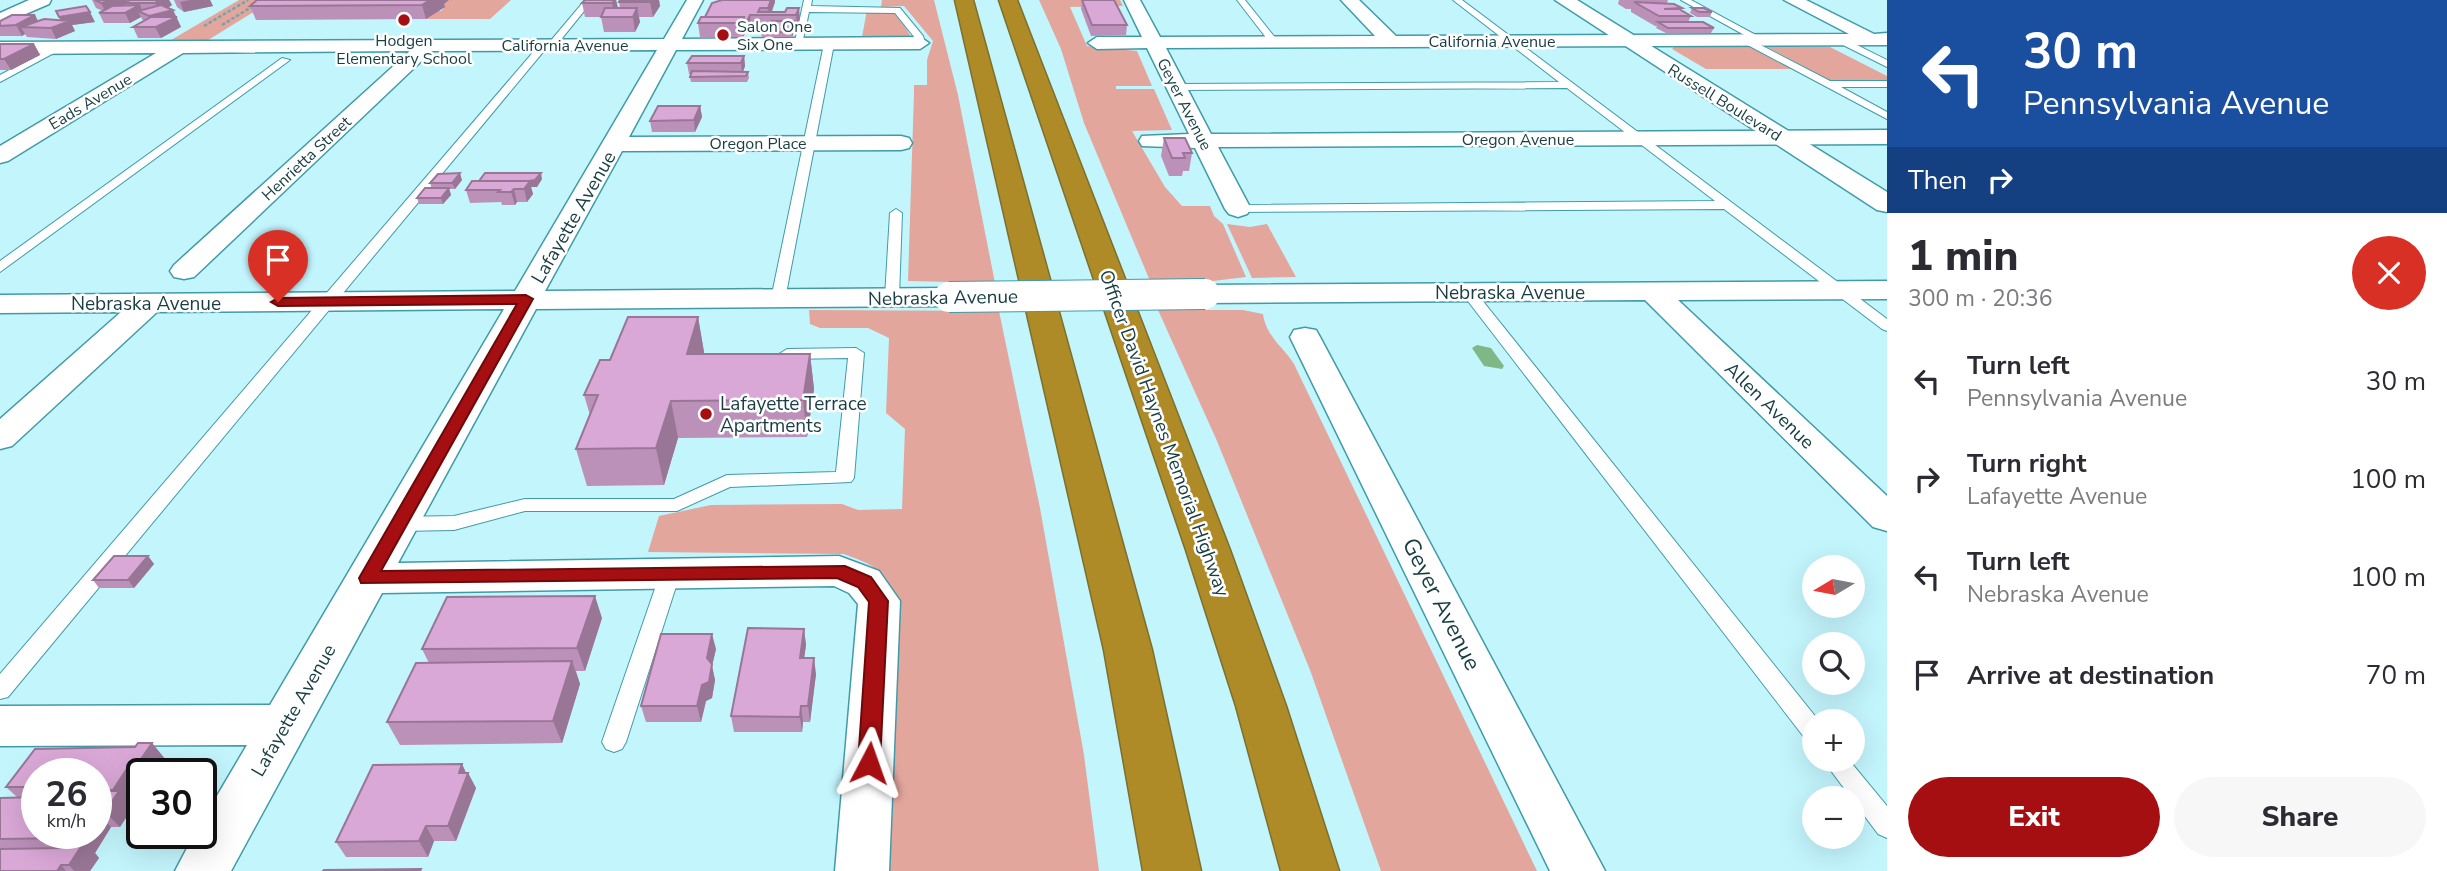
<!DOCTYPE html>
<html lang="en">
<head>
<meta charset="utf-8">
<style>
	:root { --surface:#fff; --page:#f7f7f7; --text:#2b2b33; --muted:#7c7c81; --accent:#a50f11 }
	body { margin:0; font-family:"Nunito Sans",sans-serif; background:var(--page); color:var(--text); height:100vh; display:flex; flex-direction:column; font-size:26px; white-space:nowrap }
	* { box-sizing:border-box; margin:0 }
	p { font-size:23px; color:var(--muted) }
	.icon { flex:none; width:38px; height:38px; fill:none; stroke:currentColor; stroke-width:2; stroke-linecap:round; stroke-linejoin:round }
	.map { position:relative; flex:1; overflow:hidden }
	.panel { display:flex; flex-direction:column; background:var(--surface); width:560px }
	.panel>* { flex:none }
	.banner { background:#1a4fa0; color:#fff; overflow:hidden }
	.needle { width:46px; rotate:260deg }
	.tools { position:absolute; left:1802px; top:555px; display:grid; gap:14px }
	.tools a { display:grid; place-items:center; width:63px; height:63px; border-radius:50%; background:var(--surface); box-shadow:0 7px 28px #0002; font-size:35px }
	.speed { position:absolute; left:21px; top:758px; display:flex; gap:14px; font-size:35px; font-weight:700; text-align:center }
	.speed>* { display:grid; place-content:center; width:91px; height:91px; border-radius:50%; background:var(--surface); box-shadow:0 7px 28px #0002; line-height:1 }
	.speed small { font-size:18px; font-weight:400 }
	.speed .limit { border:4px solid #111; border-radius:10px; background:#fff; color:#111 }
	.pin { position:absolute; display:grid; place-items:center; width:60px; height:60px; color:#fff; margin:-72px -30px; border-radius:50% 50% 50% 0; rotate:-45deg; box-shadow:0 0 7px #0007 }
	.pin .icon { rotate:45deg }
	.me { position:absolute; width:77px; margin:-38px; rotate:4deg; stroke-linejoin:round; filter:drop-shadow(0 0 5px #0008) }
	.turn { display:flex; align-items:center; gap:24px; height:147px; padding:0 21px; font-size:32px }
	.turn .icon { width:91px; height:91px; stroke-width:2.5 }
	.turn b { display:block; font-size:49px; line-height:60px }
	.then { display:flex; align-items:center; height:66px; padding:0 21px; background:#0003; gap:14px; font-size:26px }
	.round { display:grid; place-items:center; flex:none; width:74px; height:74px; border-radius:37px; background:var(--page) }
	.headline { display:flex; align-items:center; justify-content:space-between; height:119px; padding:0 21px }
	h1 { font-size:42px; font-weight:800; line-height:52px }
	.cta { display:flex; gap:14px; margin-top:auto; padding:14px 21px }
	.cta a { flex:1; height:80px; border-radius:42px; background:var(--accent); color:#fff; font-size:28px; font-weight:800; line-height:80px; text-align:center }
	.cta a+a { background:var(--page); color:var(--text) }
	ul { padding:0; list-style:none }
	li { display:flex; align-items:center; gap:21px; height:98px; padding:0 21px }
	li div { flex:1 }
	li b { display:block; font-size:26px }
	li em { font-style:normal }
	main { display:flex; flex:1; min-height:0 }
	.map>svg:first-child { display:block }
	.green { fill:#e3a69d }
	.water { fill:#7fb786 }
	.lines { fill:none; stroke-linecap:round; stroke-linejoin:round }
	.lane-casing { stroke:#419ba7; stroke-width:2 }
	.street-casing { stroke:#419ba7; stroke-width:3 }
	.secondary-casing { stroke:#419ba7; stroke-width:3 }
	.highway-casing { stroke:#7a7030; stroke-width:3 }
	.path { stroke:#76a2a9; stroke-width:2.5; stroke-dasharray:3.5 2; stroke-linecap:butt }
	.lane { fill:#fff; fill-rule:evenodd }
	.street { fill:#fff; fill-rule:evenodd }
	.secondary { fill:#fff; fill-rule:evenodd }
	.highway { fill:#ae8b26; fill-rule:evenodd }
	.street-bridge-casing { stroke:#419ba7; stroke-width:32; stroke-linecap:butt }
	.street-bridge { stroke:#fff; stroke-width:30 }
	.wall { fill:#bb90b9; fill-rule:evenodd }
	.shaded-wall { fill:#997696 }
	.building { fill:#daa8d7; stroke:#997696; stroke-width:2 }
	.route { fill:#a50f11; stroke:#6b0a0b; stroke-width:2 }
	.poi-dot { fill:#a50f11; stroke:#fff; stroke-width:2.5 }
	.labels { text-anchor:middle; stroke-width:5; stroke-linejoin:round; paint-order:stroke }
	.far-poi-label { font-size:16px; fill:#183d42; stroke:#fff; text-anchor:start }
	.far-street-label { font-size:16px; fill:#183d42; stroke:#fff }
	.street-label { font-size:19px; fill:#183d42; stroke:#fff }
	.poi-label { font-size:19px; fill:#183d42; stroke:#fff; text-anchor:start }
	.near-street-label { font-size:23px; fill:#183d42; stroke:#fff }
</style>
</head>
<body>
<main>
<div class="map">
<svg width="1887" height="871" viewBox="0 0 1887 871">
	<rect width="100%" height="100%" fill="#c3f5fd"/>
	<!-- green -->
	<path class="green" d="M239,0h34l-73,45 -34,-2z
		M449,0h62l-21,19h-64l10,-8h5l3,-3 -4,-1z
		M882,0h52l24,95 37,188 -87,-2 6,-189v-7h13v-25l6,-19 -29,-35 -23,1z
		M1039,0h81l3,6 -53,1 17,39 50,5 15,35h-36v3h38l18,41 -40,1 33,56 17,19h28l4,10 9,8 23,53 -33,4h-63l-66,-158 -23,-74z
		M867,10l30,2 14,25h-49z
		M1675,46h77l42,23h-88l-34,-20z
		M1767,47h63l57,29v5h-57z
		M1227,224l23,3 17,-3 29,53 -44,1z
		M809,310l190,1 41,197 44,247 15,116h-211l9,-270c-13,-33 -22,-35 -53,-47l-196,-2 11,-36 52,-11 131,-1 16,6 44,-1 3,-80 -19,-16 3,-75 -21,-10h-48l-10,-4z
		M1158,310h85l20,4c3,22 20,33 31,50l243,507h-156l-71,-201 -93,-229z"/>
	<!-- water -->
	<path class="water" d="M1477,345l14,3 13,18 -2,3 -18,-3 -12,-18z"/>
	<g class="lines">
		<!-- lane casing -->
		<g class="lane-casing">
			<path id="lane" d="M585,0h8l-38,47 -7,-1 -540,651 -8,2v-25l541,-631 7,1z
				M804,0h8l-1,6 89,2 23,28 2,7 -8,2 -2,-7 -20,-25 -86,-1 -7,32 -8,2z
				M1237,0h8l32,40v4h-6z
				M1453,0h9l425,319v12l-5,-2 -158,-120 -491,3 -1,-3 6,-4 477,-4 -148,-113 -391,2 -5,-3 5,-3 383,-2z
				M1681,0h10l74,40 -8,2z
				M1745,37l85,44h57v6h-46l46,25v7l-145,-77 -2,-2z
				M1835,37h6l46,23v7l-52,-26z
				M829,41l5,3 -49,255 -7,4 -7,-4 53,-255z
				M57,45l8,2 -65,35v-7z
				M282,58l8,2 -290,212v-11z
				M896,209l6,4 -3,84 -7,4 -7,-4 5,-84z
				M1469,289l5,1 345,431h-4v23l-8,-3 -343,-445 -2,-3z
				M856,348l8,5 -10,125 -3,4 -121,5 -53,24h-152l-71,19 -55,1 -7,-2 -3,-5 3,-5 7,-2 55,-1 71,-17h149l53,-24 109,-3 12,-114 -61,1 -8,-5 8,-5z
				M670,567l7,2 3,5 -54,168 -4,7 -8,3 -8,-3 -4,-7 58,-168 3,-5z
				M1823,760h26l38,46v32l-9,-4z"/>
		</g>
		<!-- street casing -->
		<g class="street-casing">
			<path id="street" d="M29,0h22l-2,4 -49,21v-12z
				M687,0h16l-21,39 238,-2 9,6 -9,6 -244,1 -47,87 272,-1 8,2 3,5 -3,5 -8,2 -279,1 -77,140 404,-3 10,3 5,6 -5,6 -10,3 -413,3 -138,254 441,-7 40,15 21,30 -11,270h-54l23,-267 -9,-11 -15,-7 -452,7 -151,278h-56l20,-38h6v-10l46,-78 -247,1v-40l270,-1 234,-396 -347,3 -145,134 -12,3v-30l121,-107 -121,1v-18l515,-4 142,-241 -225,1 -238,226 -10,2 -10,-2 -4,-6 4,-6 236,-214 -227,2 -175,108 -8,2v-17l156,-93 -156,1v-12l664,-3z
				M1124,0h16l20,37 215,-1 -34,-36h18l37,36 453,-2 -65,-34h22l68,34 13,-1v12l-721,3 45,86 676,-4v14l-669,3 33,62 -4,5 -9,3 -9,-3 -4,-5 -30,-61 -53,-2 -3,-5 3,-5 47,-2 -42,-86 -50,1 -9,-6 9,-6h45z
				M1887,281v18l-209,1 209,196v35l-14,-4 -228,-227 -440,3 -10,-3 -5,-6 5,-6 10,-3z
				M1305,328l11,2 4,7 285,534h-55l-260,-534 4,-7z"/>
		</g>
		<!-- secondary casing -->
		<g class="secondary-casing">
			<path id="secondary" d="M1555,0h22l310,192v20l-10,-2z"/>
		</g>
		<!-- highway casing -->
		<g class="highway-casing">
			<path id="highway" d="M955,0h18l179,650 49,221h-58l-39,-221z
				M999,0h18l213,550 56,156 53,165h-58l-45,-165 -50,-156z"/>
		</g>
		<!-- path -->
		<path class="path" d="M222,25l41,-25
			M204,26l44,-26"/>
		<!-- lane -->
		<use href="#lane" class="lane"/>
		<!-- street -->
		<use href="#street" class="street"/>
		<!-- secondary -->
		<use href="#secondary" class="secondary"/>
		<!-- highway -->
		<use href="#highway" class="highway"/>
		<!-- street-bridge casing -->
		<g class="street-bridge-casing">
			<path id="street-bridge" d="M949,297l256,-3"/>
		</g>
		<!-- street-bridge -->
		<use href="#street-bridge" class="street-bridge"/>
	</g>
	<!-- wall -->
	<path class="wall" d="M71,0h98l3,5 -4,3 5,2 8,17 -20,11h-23l-5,-11 10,-6 -2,-4 -11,6h-26l-5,-10 4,-2 -7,-3 -4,-8z
		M174,0h36l3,6 -29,6 -7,-5z
		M257,0h192l-5,4 1,3 -19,12 -170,1 -6,-14z
		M585,0h31l2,8h2l-1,-6 1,-2h39l1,6 -7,11h-14l1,5 -5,10h-31l-3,-15h-16l-3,-14z
		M1082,0l45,25 -1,10 -35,1 -10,-27z
		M1619,0h49l-1,3 15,5 -1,2 10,6 -3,6 26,6 -3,5h-45l-10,-5 1,-2h-2l-24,-14v-3h-5l-8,-5z
		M717,2h58l-3,10h13l2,-4 13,10 -8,19h-30l-1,-5 8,-6h-18l-3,6h-2l-3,5h-43l-2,-14 7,-6z
		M1692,8l20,4 -2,5h-13l-7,-4z
		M56,11l39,11 -23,3 3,6 -19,8 -29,-2 -2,-3 -3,2h-22v-15l35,-6 3,6 22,-1z
		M0,44h34l6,11 -29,15h-11z
		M744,56l1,10 -2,6h5l1,6 -2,4h-56l-1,-5 1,-3h-2l-2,-11z
		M700,106l2,11 -7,15h-43l-2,-11z
		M1164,138l28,15 -3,18h-6l-1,5h-13l-8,-20z
		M542,179l-5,8h-6l2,7 -6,8h-10l-2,3h-13l-1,-3 -31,1 -4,-13z
		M462,180l-7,9h-6l2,6 -8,9h-24l-2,-6 15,-10 -2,-5z
		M698,317l6,35v2h106l4,35 -7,48 -129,1 -14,47 -77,1 -11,-37 14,-34 -6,-20 26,-35z
		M148,556l6,8 -20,24h-35l-6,-8z
		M602,618l-17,53h-9l4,13 -18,59 -162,2 -13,-23 42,-59 -7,-14z
		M804,629l2,16 -2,13 12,16 -6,48h-7l-1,10h-68l-3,-16z
		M716,649l-4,17 3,14 -3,18 -6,3 -5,21h-55l-5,-16z
		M138,743h14l13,16 -10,15h-13v9l-13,19 4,5 -13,20h-9l-16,26 4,5 -9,13h-90v-73l17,-1 -11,-10 29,-38 100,-2zM37,774h59v59h-59z
		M462,764l4,9h2l8,15 -20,53h-22l-6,16h-82l-10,-15z"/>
	<!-- shaded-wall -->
	<path class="shaded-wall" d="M114,0h12l1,3h-3l2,5 -20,5 -5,-10z
		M160,0h9l3,5 -12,8 -5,-10z
		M190,0h20l3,6 -29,6 -4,-10z
		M430,0h19l-5,4 1,3 -19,12 -4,-14z
		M615,0h1l3,13 -4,4 -3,-14z
		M652,0h7l1,6 -7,11 -3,-15z
		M771,0h4v2l-5,13h-1l-1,-7z
		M140,5l3,8 -5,-2 3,6 -11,6 -5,-10z
		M637,8l3,14 -5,10 -2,-15z
		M799,8l1,10 -3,8 -1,-11z
		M173,10l8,17 -20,11 -12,-22z
		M90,12l5,10 -23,3 3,6 -19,8 -5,-11 12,-4 -4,-7z
		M35,15l5,10 -19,2 4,7 -3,2 -6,-11z
		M750,15l1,11 -3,6 -1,-11z
		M744,17l2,15 -3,5 -2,-14z
		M795,21l1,5 -4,11v-5z
		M34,44l6,11 -29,15 -7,-11z
		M744,56l1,10 -3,8 -1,-11z
		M700,106l2,11 -7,15 -1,-12z
		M460,173l2,7 -7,9 -3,-6z
		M541,173l1,6 -5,8h-6l2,7 -6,8 -3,-14 -10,1 3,13 -2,3 -4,-13 2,-2h-1l-2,-7 25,-3z
		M449,188l2,7 -8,9 -2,-6z
		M698,317l6,35 -11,38 -6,-36z
		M810,354l4,35 -7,48 -4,-37z
		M671,401l7,37 -14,47 -8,-37z
		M148,556l6,8 -20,24 -6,-8z
		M595,596l7,22 -17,53 -8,-23z
		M804,629l2,16 -4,29 -2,-16z
		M712,634l4,15 -4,17 3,14 -3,18 -6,3 -5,21 -4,-16z
		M814,658l2,16 -6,48 -2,-16z
		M572,661l8,23 -18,59 -9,-22z
		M801,706l2,16 -1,10 -2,-15z
		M152,743l13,16 -10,15h-6l-10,-12z
		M132,761l11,13 -1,9 -13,19 4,5 -13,20 -15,-15 12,-18 -4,-4z
		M462,764l5,11 1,-2 8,15 -20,53 -8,-15 11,-53z
		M97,812l14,15 -16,26 4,5 -9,13h-16l-5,-6 8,-22 6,-10h13z
		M426,826l8,15 -6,16 -9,-16z
		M61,865l5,6h-9z"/>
	<!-- building -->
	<path class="building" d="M95,0h19l-13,3z
		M130,0h30l-5,3h-31z
		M257,0h173l-8,5 -172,1z
		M585,0h30l-3,3h-30z
		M620,0h32l-2,2h-31z
		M722,0h49l-3,8h-8l-2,4h27l2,-4h12l-3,7h-46l-3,6h-3v-4h-39l7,-14z
		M1082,0h32l13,25h-35z
		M1634,2l40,2 8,4 -18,1h15l12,7h-32z
		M140,5l-15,8h-26l13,-7z
		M161,5l12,5 -24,6 -11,-5z
		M86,6l4,6 -31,5 -3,-6z
		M605,8h32l-4,9h-32z
		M1692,8h12l8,4h-13z
		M12,15h23l-19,10 -16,1v-5z
		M151,17h26l-21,10h-23z
		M701,17h43l-3,6h-43z
		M44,19l26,2 -19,7 -30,-1z
		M771,21h24l-3,11h-31l3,-6h4z
		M1658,22h45l11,6h-46z
		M0,44h34l-30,15h-4z
		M692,56h52l-3,7h-54z
		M692,71l56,1 -2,4 -56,1z
		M658,106h42l-6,14 -44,1z
		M1164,138h21l7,15h-9l2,5h-13z
		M460,173l-8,10h-22l8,-9z
		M485,173h56l-6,7 -6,1h-50z
		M472,181h58l-6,8h-10l-3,3h-13l2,-2h-34z
		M425,188h24l-8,10h-24z
		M628,317h70l-11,37h123l-7,46 -132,1 -15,47 -80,1 22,-54h-14l16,-35h10z
		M114,556h34l-20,24h-35z
		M595,596l-18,52 -155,1 25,-52z
		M748,628l56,1 -4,29h14l-6,48h-7l-1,11 -69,-1z
		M661,634h51l-5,24 5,6 -3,18 -7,3 -5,21h-56z
		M572,661l-19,60 -166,1 29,-59z
		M138,743h14l-13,19 -7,-1 -19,29h-13l3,-4h-7v-12h-59v13h-31l29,-38 100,-2z
		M462,764l-3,9h9l-20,53h-22l-7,15 -83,1 37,-77z
		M104,791h15l-14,21h-8l-1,1v-17h4z
		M37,797v36h46l-6,10 7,-1 -15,23h-8l-4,6h-57v-22l65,-1 4,-6h-6l3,-4 -66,1v-41z
		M421,869l-1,2h-97l1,-1z"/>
	<!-- route -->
	<path class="route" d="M526,295l7,4 -152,272 464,-5 26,11 17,24 -8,162 -3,7 -8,2 -8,-2 -3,-7 11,-161 -11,-15 -21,-9 -476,5 -2,-5 158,-274 -239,2 -7,-4 7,-4z"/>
	<!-- markers -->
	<g class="poi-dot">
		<circle cx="404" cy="20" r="7"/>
		<circle cx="723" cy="35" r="7"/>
		<circle cx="706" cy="414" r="7"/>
	</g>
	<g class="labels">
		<!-- far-poi labels -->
		<g class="far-poi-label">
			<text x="737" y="32">Salon One<tspan x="737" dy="18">Six One</tspan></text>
			<text x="404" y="46" text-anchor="middle">Hodgen<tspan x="404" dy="18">Elementary School</tspan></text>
		</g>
		<!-- far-street labels -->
		<g class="far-street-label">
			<text x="1492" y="47">California Avenue</text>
			<text x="565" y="51">California Avenue</text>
			<text transform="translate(90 101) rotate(-31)" y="6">Eads Avenue</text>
			<text transform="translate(1725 102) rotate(32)" y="6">Russell Boulevard</text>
			<text transform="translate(1185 104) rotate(63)" y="6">Geyer Avenue</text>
			<text x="1518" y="145">Oregon Avenue</text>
			<text x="758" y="149">Oregon Place</text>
			<text transform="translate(306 158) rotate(-43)" y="6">Henrietta Street</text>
		</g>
		<!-- street labels -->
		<g class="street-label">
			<text transform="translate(573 217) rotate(-60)" y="7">Lafayette Avenue</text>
			<text x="1510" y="299">Nebraska Avenue</text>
			<text transform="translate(943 297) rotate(-1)" y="7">Nebraska Avenue</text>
			<text x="146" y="310">Nebraska Avenue</text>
			<text transform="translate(1770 405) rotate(44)" y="7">Allen Avenue</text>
			<text transform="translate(1165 433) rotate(70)" y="7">Officer David Haynes Memorial Highway</text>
			<text transform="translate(293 710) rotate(-60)" y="7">Lafayette Avenue</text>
		</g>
		<!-- poi labels -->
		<g class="poi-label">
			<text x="720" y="410">Lafayette Terrace<tspan x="720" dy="22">Apartments</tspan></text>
		</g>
		<!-- near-street labels -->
		<g class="near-street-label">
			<text transform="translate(1442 604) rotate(63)" y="8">Geyer Avenue</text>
		</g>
	</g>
</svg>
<div class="tools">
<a><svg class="needle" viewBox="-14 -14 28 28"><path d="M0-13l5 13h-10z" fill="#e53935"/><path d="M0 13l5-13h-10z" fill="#7c7c81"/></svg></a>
<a><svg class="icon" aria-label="search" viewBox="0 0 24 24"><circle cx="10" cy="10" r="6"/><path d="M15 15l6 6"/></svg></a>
<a>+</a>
<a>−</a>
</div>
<div class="speed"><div>26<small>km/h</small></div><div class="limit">30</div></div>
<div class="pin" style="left:278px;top:302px;background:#d93025"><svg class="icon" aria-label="arrive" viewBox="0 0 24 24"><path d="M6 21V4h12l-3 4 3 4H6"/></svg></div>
<svg class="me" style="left:869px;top:763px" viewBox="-20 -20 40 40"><path d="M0-17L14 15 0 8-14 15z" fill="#a50f11" stroke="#fff" stroke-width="4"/></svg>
</div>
<section class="panel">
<div class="banner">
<div class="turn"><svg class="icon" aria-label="left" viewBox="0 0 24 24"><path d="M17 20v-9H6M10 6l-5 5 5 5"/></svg><div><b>30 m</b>Pennsylvania Avenue</div></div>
<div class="then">Then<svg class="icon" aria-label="right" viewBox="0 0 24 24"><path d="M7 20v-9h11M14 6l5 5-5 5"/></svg></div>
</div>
<div class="headline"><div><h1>1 min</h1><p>300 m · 20:36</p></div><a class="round" style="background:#d93025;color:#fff"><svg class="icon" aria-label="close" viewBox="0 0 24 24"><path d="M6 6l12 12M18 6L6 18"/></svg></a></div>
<ul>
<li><svg class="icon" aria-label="left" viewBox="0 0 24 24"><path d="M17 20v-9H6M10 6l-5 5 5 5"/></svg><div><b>Turn left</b><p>Pennsylvania Avenue</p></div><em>30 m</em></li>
<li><svg class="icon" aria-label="right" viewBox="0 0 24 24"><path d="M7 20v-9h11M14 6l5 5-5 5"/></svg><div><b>Turn right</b><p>Lafayette Avenue</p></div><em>100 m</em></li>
<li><svg class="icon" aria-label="left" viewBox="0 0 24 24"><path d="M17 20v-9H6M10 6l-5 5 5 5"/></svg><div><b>Turn left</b><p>Nebraska Avenue</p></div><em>100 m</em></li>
<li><svg class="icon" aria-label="arrive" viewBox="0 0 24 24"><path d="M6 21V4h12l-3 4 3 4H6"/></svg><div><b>Arrive at destination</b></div><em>70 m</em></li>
</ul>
<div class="cta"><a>Exit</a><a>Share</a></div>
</section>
</main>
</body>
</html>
